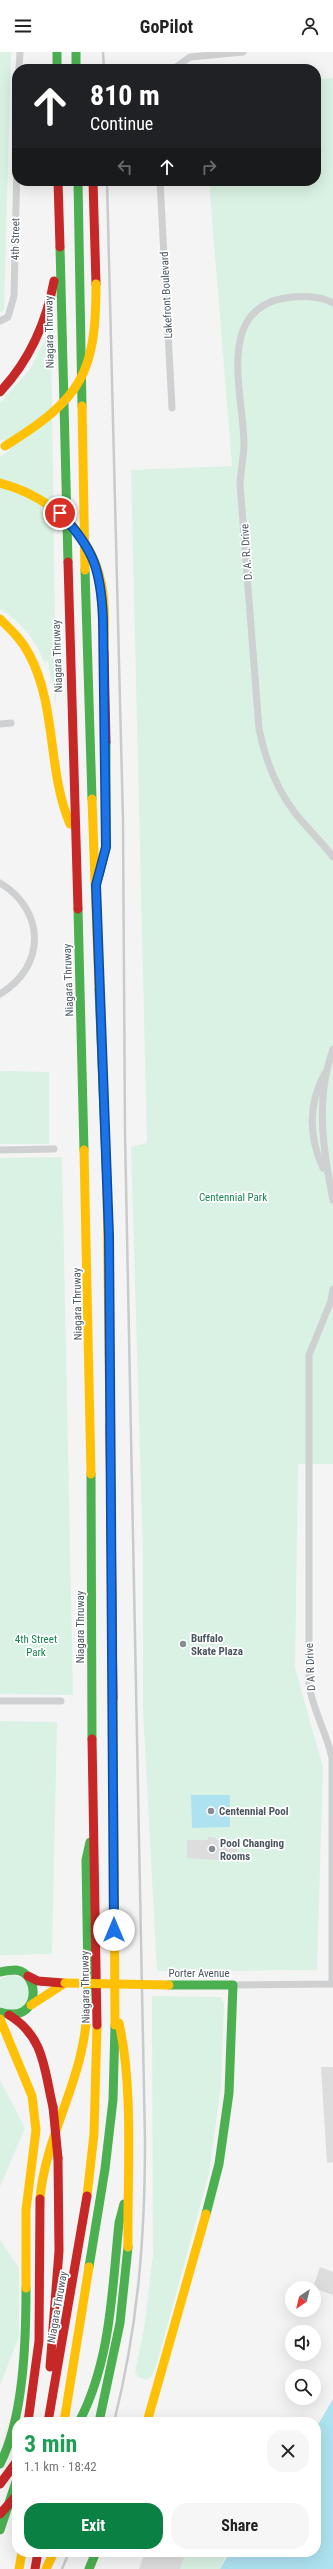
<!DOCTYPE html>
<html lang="en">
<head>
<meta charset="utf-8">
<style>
	:root { --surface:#fff; --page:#f6f6f6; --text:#222; --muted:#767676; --accent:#0b8043 }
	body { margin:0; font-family:"Roboto Condensed",sans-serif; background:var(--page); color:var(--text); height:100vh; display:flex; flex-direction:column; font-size:15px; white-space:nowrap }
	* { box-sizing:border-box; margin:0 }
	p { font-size:13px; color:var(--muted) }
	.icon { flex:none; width:22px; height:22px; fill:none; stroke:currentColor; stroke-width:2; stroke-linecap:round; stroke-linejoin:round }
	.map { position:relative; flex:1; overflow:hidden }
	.panel { position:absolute; left:12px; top:2365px; width:309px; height:140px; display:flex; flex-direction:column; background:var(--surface); border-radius:16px; box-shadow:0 4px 16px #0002 }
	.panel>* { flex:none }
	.banner { position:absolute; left:12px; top:12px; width:309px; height:122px; border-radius:16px; box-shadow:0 4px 16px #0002; background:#202124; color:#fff; overflow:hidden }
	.needle { width:26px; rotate:215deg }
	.buttons { position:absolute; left:285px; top:2229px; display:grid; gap:8px }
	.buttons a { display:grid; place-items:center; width:36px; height:36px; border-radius:50%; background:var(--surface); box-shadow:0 4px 16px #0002; font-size:20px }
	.pin { position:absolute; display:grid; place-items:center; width:34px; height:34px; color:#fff; margin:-17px; border:2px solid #fff; border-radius:50%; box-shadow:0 1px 4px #0007 }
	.me { position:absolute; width:44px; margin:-22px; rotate:0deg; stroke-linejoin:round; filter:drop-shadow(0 0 3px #0008) }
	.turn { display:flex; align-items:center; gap:14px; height:84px; padding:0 12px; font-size:18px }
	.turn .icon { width:52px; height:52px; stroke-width:2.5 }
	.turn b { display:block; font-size:28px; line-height:34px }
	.lanes { display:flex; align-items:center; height:38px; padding:0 12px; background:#0003; justify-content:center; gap:20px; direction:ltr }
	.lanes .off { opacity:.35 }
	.round { display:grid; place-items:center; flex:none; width:42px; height:42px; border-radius:16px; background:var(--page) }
	.overview { display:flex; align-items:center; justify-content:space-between; height:68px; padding:0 12px }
	h1 { font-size:24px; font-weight:700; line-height:30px; color:#1e9e55 }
	.cta { display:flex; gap:8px; margin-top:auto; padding:8px 12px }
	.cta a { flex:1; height:46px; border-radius:16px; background:var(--accent); color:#fff; font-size:16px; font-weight:700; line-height:46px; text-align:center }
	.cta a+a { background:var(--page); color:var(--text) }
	header { display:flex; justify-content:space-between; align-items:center; height:52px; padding:0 12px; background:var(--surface); font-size:18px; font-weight:700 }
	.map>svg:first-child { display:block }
	.green { fill:#d9f2e3 }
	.water { fill:#aee2f0 }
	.building { fill:#ddddde }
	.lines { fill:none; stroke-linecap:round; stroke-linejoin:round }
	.street { stroke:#ced0d2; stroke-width:7 }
	.fast { stroke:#4caf50; stroke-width:9 }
	.slow { stroke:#ffc107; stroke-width:9 }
	.jam { stroke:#c62828; stroke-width:9 }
	.rail { stroke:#c9cacc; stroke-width:2.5 }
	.slow-bridge { stroke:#ffc107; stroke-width:9 }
	.jam-bridge { stroke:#c62828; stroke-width:9 }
	.route-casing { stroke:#114b97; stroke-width:10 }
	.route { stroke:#1a73e8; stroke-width:7 }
	.poi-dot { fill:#868d94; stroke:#fff; stroke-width:1.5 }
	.labels { text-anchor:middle; stroke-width:3.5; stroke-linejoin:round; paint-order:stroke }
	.street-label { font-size:11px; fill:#4a5661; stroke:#fff }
	.park-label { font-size:11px; fill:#17864f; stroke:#fff }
	.poi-label { font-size:11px; font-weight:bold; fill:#4a5661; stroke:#fff; text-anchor:start }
</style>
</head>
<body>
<header><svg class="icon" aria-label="menu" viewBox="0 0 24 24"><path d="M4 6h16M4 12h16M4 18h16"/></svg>GoPilot<svg class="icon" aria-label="person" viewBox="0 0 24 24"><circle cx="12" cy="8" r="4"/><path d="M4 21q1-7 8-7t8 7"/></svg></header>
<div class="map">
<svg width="333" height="2517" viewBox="0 0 333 2517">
	<rect width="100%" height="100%" fill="#f4f4f4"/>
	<!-- green -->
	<path class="green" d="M0,0h11l-7,258 -4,2z
		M333,26v1386h-35l-3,204 28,99 -6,203 -160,1 -14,-261v-157l-12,-406 16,-4 -16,-673 101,-4 -23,-285h107v-102z
		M51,275l5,378 -8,-44 -4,1c-9,-23 -23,-40 -44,-53v-152l10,-7 -6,-11 -4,2v-38l30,-34z
		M0,1019l49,1v72h-49z
		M62,1105l11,538 -73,-1v-536z
		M0,1669l57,1 -5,232 -52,1z
		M11,1923c33,3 16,49 -11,31v-27z
		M152,1944l68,1 4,6 -3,83 -12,87 -52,190 -5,13 -6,4 -8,-3 -3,-5 9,-43 9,-74z
		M0,2028l25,48 -25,59z
		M0,2188l19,28v68l-19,50z
		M186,2500h41l-7,17h-40z"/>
	<!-- water -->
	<path class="water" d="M191,1743h39v32l-38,1z
		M333,2347v170h-113l10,-17h86v-107l3,-6h-3v-11z"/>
	<!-- building -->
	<path class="building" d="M208,1785l8,1v2h21v17h-18v3l-32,-2v-18h21z
		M321,2015h12v95l-6,1z
		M320,2215l13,5v23l-20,-7z
		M145,2500h41l-6,17h-41z"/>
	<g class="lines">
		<!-- street -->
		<path class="street" d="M19,17l1,-17
			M173,17l17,-12 53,-5
			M160,129l12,227
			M333,251c-15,-8 -31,-7 -48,-5 -72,12 -40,101 -41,149 -1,12 -3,24 -4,37l19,245c6,30 17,59 36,84 12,15 26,28 38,44
			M0,269l8,-4 6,-21 3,-136
			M0,672l11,-1
			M0,831c45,27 47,83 0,111
			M333,997c-18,50 -10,101 0,151
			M0,1098l54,-1
			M323,1116c-14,-31 -15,-64 2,-95
			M0,1649h61
			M332,1932v-226c-5,-25 -19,-47 -23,-73v-330l22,-54 2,-12
			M233,1933l100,-1"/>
		<!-- fast -->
		<path class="fast" d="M57,0v17
			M76,0v17
			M78,129l4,225
			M60,195l8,315
			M85,518l7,229
			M99,823l7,-28v-105
			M78,857l6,241
			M99,937l8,196
			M91,1422l1,265
			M0,1920c5,-1 11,-2 16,-2 25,3 25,55 -16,42
			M169,1933h64
			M86,1971l2,-45 -2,-118 4,-18
			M206,2162l13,-50 10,-71 4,-108
			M89,2215l16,-98 8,-69 2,-75
			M79,2370c32,-61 33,-132 40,-199l5,-19
			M99,2370l21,-99 8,-76
			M0,2412c24,-47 26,-124 26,-176
			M0,2478l17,-51
			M89,2517l7,-17"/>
		<!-- slow -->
		<path class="slow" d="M82,354l3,164
			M0,567c11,11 22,21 29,35 28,52 18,116 41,170
			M92,747l7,190
			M84,1098l7,324
			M107,1133l3,240
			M113,1646l2,327
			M31,1953l34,-22
			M0,1967l32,77 4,34 -10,80v78
			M119,1971c15,66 8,154 9,224
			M87,2144l7,-62 3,-109
			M40,2147c5,-61 40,-113 46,-176
			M64,2370l25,-155
			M147,2370l59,-208
			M19,2517l3,-17
			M46,2517l8,-17"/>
		<!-- jam -->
		<path class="jam" d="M58,129l2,66
			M93,129l3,103
			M0,340c30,-32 46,-68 54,-111
			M68,510l10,347
			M110,1373l3,273
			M92,1687l5,286
			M28,1924l10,5 25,2
			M9,1963c36,22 35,55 44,92
			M50,2315l9,-116 -1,-93
			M28,2370l11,-81 1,-142
			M48,2370l39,-226
			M0,2432l17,-23
			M35,2517l3,-17"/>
		<!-- rail -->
		<path class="rail" d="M103,0l1,17
			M107,129l16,640 2,312 20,1008c0,97 -7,186 -31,281
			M62,2517l7,-17"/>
		<!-- slow-bridge -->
		<path class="slow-bridge" d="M5,394c77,-48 91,-72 91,-162
			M0,431c49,13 90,48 101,99 5,22 3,47 3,70
			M65,1931l104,2"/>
		<!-- jam-bridge -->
		<path class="jam-bridge" d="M104,600l2,90
			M53,2055l5,51
			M0,2462l17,-19"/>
	</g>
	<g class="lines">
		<!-- route casing -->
		<g class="route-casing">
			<path id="route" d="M60,461c34,36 41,57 43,106l3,228 -10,38 13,351 5,694"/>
		</g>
		<!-- route -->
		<use href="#route" class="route"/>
	</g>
	<!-- markers -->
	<g class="poi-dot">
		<circle cx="183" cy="1592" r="4"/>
		<circle cx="211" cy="1759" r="4"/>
		<circle cx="212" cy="1797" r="4"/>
	</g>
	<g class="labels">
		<!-- street labels -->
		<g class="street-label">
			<text transform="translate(15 187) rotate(-89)" y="4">4th Street</text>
			<text transform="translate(166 243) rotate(-93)" y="4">Lakefront Boulevard</text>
			<text transform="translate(49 280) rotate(-91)" y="4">Niagara Thruway</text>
			<text transform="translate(246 500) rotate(-94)" y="4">D. A. R. Drive</text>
			<text transform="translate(57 604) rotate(-92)" y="4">Niagara Thruway</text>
			<text transform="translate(68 928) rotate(-92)" y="4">Niagara Thruway</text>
			<text transform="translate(77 1252) rotate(-91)" y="4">Niagara Thruway</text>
			<text transform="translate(80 1575) rotate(-90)" y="4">Niagara Thruway</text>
			<text transform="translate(310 1615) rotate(-93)" y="4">D A R Drive</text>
			<text x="199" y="1925">Porter Avenue</text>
			<text transform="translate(85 1935) rotate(-91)" y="4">Niagara Thruway</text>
			<text transform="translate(57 2255) rotate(-80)" y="4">Niagara Thruway</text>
		</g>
		<!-- park labels -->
		<g class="park-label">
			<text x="233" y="1149">Centennial Park</text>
			<text x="36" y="1591">4th Street<tspan x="36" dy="13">Park</tspan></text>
		</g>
		<!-- poi labels -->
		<g class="poi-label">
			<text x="191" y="1590">Buffalo<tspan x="191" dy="13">Skate Plaza</tspan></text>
			<text x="219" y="1763">Centennial Pool</text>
			<text x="220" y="1795">Pool Changing<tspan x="220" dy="13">Rooms</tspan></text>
		</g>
	</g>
</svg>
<div class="buttons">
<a><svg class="needle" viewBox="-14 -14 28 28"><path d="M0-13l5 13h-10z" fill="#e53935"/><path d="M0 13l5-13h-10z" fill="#767676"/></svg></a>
<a><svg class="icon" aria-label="sound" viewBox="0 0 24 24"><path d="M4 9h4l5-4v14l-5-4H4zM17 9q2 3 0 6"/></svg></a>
<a><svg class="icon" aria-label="search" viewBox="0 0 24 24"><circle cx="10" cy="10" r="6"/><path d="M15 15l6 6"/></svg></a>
</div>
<div class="pin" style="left:60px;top:461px;background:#d93025"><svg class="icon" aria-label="arrive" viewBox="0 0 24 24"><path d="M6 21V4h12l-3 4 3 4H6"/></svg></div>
<svg class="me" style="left:114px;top:1878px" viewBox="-20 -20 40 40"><circle r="19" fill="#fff"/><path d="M0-13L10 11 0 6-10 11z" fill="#1a73e8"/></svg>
<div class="banner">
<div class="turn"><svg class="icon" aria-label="ahead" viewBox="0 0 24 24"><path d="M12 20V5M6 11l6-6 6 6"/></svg><div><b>810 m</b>Continue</div></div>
<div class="lanes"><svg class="icon off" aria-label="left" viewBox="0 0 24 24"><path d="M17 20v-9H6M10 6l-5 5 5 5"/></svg><svg class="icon" aria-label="ahead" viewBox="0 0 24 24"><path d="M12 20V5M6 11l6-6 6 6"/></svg><svg class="icon off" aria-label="right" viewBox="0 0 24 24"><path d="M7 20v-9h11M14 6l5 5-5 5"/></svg></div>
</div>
<section class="panel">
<div class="overview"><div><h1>3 min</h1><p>1.1 km · 18:42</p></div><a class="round"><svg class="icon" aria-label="close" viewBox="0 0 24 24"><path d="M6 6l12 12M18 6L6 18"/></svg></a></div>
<div class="cta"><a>Exit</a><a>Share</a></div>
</section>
</div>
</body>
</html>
